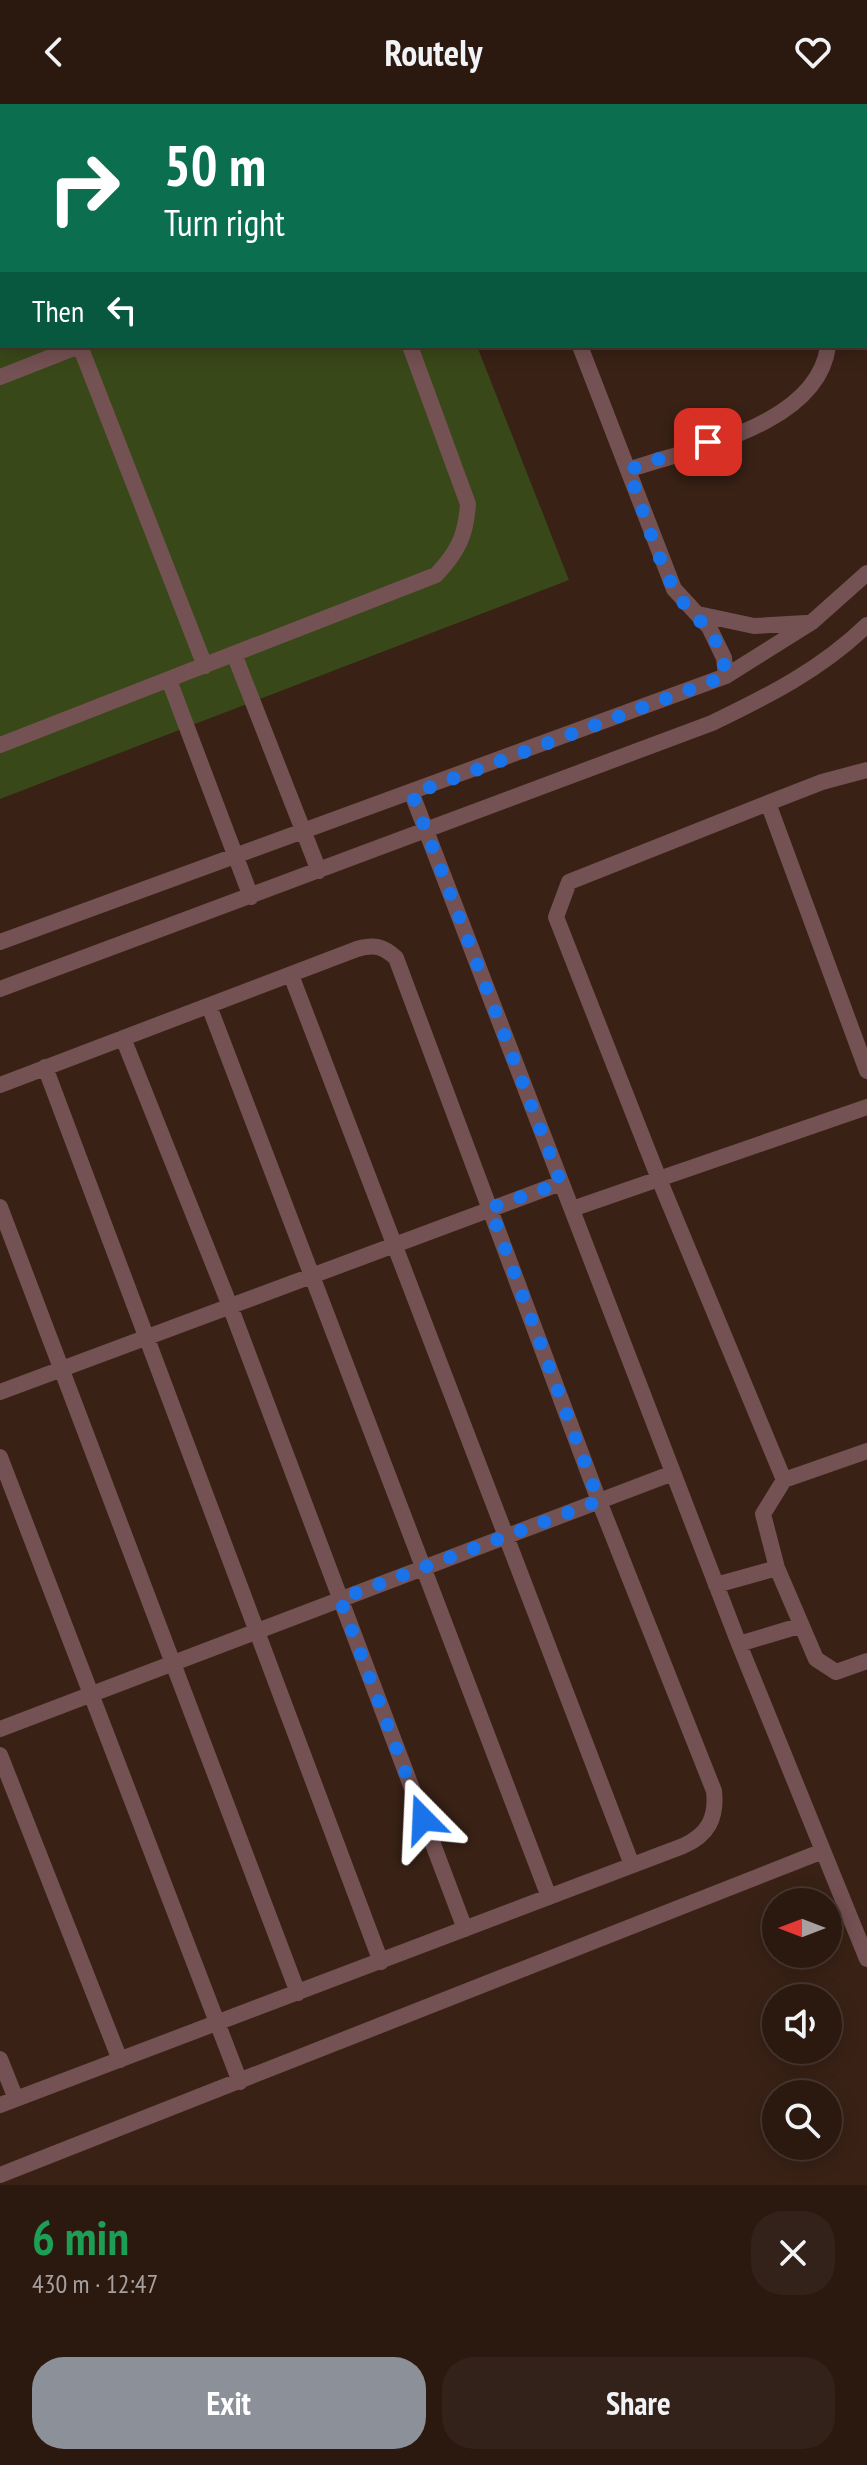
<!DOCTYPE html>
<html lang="en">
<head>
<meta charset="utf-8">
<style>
	:root { --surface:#2b1910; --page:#332219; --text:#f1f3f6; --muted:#a6a09f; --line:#473830; --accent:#8c9099 }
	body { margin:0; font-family:"PT Sans Narrow",sans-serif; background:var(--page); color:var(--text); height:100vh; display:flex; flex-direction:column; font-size:30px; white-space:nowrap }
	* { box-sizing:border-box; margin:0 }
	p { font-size:26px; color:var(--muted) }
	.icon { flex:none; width:44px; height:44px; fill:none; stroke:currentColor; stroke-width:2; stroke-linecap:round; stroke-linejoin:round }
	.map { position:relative; height:2081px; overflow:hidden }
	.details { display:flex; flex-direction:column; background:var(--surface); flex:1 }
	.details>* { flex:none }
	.banner { position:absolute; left:0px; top:0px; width:868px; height:244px; box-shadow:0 4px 20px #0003,0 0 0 2px var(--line); background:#0b6e4f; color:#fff; overflow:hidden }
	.needle { width:52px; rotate:270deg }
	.controls { position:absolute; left:762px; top:1784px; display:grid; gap:16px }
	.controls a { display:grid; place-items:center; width:80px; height:80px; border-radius:50%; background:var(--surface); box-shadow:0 4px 20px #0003,0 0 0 2px var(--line); font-size:40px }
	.pin { position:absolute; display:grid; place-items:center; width:68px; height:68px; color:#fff; margin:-34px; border-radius:16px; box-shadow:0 4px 12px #0006 }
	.me { position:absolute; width:88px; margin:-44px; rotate:339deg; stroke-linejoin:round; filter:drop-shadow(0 0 6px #0008) }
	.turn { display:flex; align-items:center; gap:28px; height:168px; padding:0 32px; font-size:36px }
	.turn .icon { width:104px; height:104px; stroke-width:2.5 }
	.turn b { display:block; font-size:56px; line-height:68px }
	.then { display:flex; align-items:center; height:76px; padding:0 32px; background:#0003; gap:16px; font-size:30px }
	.round { display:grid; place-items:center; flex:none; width:84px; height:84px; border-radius:32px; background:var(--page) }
	.summary { display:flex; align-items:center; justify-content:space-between; height:136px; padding:0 32px }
	h1 { font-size:48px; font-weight:800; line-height:60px; color:#1e9e55 }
	.cta { display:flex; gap:16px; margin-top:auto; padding:16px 32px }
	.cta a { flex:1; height:92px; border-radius:32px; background:var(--accent); color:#fff; font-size:32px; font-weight:800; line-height:92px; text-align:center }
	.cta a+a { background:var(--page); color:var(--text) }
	header { display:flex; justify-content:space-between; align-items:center; height:104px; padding:0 32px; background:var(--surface); font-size:36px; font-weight:800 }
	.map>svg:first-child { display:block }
	.green { fill:#394818 }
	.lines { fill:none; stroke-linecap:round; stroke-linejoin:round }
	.lane { stroke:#745152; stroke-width:16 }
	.route { stroke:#1a73e8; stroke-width:14; stroke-dasharray:0 25.2 }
</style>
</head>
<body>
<header><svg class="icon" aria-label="back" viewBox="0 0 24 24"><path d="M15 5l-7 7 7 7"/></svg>Routely<svg class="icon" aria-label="heart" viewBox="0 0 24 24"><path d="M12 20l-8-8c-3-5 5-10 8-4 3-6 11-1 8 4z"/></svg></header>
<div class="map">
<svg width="867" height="2081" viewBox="0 0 867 2081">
	<rect width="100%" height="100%" fill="#392115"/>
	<!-- green -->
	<path class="green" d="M0,0h381l-379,2v240h475l92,234 -569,219z"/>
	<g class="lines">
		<!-- lane -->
		<path class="lane" d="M317,0v2
			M486,0l1,2
			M775,0l1,2
			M686,2l5,-2
			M0,37l2,5
			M80,242l125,320
			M580,242l94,243 35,38 15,31 2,18
			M0,273l79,-31
			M628,366c64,-22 190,-44 200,-124
			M698,510l56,12 52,-3
			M234,550l85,217
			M169,576l82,217
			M0,641l436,-170c22,-23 30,-40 32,-71l-58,-158
			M412,690l327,850 128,315
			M768,699l54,-21 45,-12
			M0,838l726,-266 86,-54 55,-49
			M291,871l341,890
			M0,885l712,-266c56,-27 110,-54 155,-98
			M209,902l340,891
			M123,934l107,268 235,623
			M45,963l336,895
			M0,981l357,-136c17,-5 26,-3 39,9l203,543 115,290c3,27 -6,44 -31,55l-683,259
			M0,1103l298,786
			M572,1105l295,-102
			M0,1288l561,-209
			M0,1353l240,625
			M784,1376l-125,-301 -103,-262 13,-35 199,-79 99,268
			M777,1464l39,91 20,13 31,-11
			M716,1481l61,-17 -14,-54 21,-34 83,-29
			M739,1540l60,-18
			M0,1625l673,-256
			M0,1651l120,305
			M0,1955l16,40
			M0,2071l823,-324"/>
	</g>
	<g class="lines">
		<!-- route -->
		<path class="route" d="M423,1715l-83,-220 259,-98 -109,-293 71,-25 -149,-389 314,-118c-8,-54 -32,-51 -53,-89 -19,-37 -30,-79 -45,-117l80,-28"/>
	</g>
</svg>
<div class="controls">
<a><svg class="needle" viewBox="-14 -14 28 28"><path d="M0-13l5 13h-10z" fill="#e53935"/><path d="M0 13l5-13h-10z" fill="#a6a09f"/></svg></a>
<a><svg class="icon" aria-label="sound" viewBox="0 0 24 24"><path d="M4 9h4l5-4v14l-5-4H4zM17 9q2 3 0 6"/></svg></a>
<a><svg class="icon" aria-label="search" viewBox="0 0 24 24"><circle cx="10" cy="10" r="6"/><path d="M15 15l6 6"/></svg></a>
</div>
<div class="pin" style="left:708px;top:338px;background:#d93025"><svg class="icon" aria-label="arrive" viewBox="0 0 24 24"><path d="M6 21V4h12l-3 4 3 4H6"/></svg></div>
<svg class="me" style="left:423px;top:1715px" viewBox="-20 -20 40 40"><path d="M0-17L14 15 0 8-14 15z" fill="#1a73e8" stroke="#fff" stroke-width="4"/></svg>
<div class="banner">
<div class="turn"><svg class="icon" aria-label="right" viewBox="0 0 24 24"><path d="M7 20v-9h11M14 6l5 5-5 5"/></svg><div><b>50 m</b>Turn right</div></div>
<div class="then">Then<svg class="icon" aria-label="left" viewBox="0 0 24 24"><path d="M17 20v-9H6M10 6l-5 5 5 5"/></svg></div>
</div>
</div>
<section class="details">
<div class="summary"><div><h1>6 min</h1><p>430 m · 12:47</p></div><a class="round"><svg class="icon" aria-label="close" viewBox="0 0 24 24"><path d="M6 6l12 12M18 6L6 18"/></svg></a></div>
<div class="cta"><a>Exit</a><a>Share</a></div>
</section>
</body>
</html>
